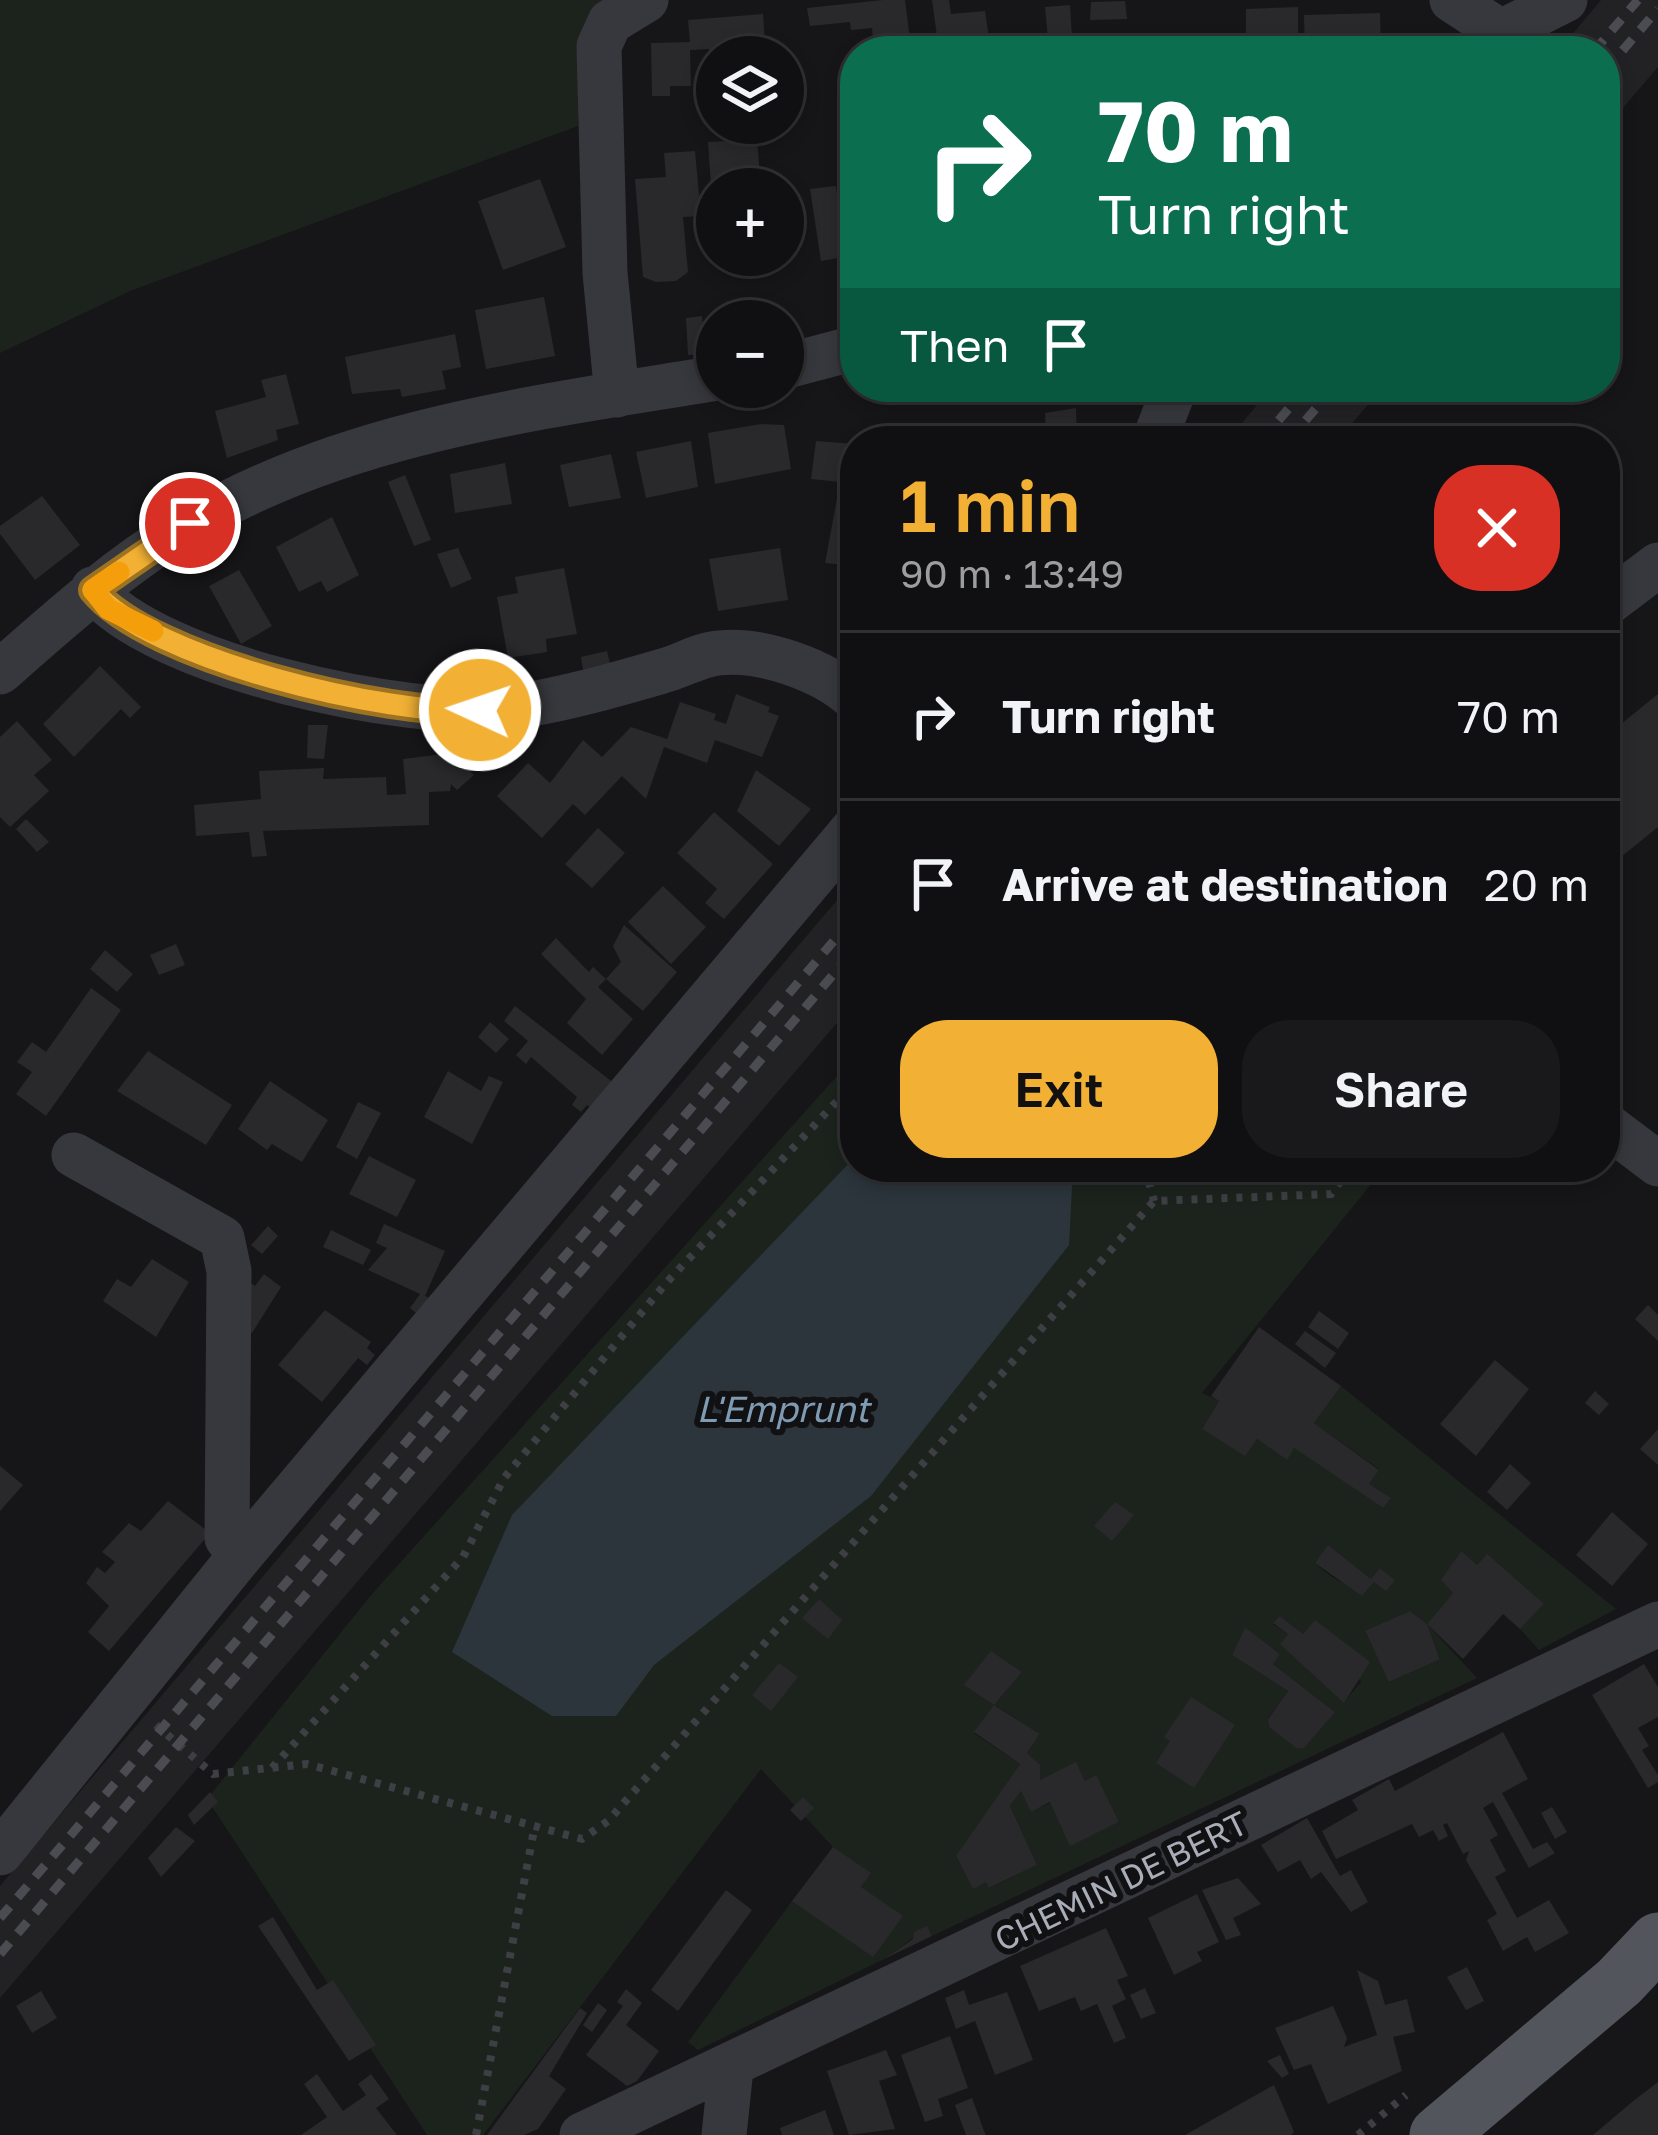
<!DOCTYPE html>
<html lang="en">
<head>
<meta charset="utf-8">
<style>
	:root { --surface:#101012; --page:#19191b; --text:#f1f3f6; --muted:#9c9d9f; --line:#303032; --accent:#f2b134 }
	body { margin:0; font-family:"Golos Text",sans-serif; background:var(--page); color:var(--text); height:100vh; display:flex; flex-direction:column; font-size:45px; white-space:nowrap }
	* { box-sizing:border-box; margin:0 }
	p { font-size:39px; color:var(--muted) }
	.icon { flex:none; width:66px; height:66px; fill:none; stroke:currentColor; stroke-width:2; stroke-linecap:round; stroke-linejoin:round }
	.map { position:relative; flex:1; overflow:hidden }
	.panel { position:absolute; left:840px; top:426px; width:780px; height:756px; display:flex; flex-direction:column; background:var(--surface); border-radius:48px; box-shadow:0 6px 18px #0003,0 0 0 3px var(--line) }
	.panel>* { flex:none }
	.guide { position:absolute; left:840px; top:36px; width:780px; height:366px; border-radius:48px; box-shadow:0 6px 18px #0003,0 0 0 3px var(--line); background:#0b6e4f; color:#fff; overflow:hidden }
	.controls { position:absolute; left:696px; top:36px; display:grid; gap:24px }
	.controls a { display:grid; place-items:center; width:108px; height:108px; border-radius:50%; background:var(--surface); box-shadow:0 6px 18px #0003,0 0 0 3px var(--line); font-size:60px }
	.pin { position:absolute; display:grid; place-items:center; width:102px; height:102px; color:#fff; margin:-51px; border:6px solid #fff; border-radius:50%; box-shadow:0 3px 12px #0007 }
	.me { position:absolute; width:132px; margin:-66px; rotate:273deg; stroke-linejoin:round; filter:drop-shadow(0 0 9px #0008) }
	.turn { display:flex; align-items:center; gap:42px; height:252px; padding:0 60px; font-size:54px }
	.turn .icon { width:156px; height:156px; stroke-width:2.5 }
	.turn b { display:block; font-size:84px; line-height:102px }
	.then { display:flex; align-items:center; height:114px; padding:0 60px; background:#0003; gap:24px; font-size:45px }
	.round { display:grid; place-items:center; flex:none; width:126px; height:126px; border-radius:48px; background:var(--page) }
	.head { display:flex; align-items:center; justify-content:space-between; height:204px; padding:0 60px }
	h1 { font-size:72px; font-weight:600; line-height:90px; color:var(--accent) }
	.action { display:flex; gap:24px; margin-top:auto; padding:24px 60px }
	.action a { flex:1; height:138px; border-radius:48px; background:var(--accent); color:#111; font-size:48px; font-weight:600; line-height:138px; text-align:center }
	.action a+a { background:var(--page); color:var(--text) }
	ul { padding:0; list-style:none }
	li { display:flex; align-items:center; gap:36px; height:168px; padding:0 60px; border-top:3px solid var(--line) }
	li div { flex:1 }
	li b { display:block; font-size:45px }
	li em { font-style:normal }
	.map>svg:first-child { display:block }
	.built { fill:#222225 }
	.green { fill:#1c231d; fill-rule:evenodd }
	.water { fill:#2c353c }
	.building { fill:#29292c }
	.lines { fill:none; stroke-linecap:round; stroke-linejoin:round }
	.path { stroke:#3d3f44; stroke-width:8; stroke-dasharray:6 9; stroke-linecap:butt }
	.minor { stroke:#37383d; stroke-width:45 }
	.major { stroke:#53555c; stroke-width:57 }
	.rail { stroke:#4a4c52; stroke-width:9; stroke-dasharray:15 12; stroke-linecap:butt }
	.route-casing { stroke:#9d7322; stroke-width:30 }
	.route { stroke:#f2b134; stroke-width:21 }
	.slow { stroke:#f59e0b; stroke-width:21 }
	.labels { text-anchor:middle; stroke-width:12; stroke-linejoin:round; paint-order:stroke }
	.street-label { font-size:33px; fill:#a8adb8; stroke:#111113 }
	.water-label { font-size:36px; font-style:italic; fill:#7f9bb3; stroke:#111113 }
</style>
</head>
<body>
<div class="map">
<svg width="1658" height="2135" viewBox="0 0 1658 2135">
	<rect width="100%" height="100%" fill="#161618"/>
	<!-- built -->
	<path class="built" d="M1601,0h57v67l-53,62v-78h-47z
		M1272,387h111l-46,54h-110z
		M855,879v123l-855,996v-112z"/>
	<!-- green -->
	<path class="green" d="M0,0h603l-20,28 -5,98 -448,165 -130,62z
		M855,1056v111h339l133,10 7,-10h51l-183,226 17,8 -17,28 43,26 12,-16 29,20 8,-11 89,60 7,-10 -21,-14 10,-15 -65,-46 27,-37 275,223 -77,41 -19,-21 23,-24 -57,-50 -9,10 -17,-13 -18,28 11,13 -26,31 50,54 -545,258 -5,-9 -41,31 -188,92 -10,-8 104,-141 69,-14 9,-13 -37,-27 -72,-78 -278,366h-56l-220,-336 165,-205zM1329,1546l42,33 9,-11 15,12c-43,3 -44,15 -80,-17zM1410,1611l17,13 13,34 -50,24 -25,-50zM1280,1616l23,18 12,-14 46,62 -17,20 -63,-59 7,-9 -15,-10zM1245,1627l34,26 -6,11 61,47 -30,37h-8l-27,-21 -1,-9 20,-27 -56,-36zM992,1652l30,20 -28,33 -29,-20zM995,1705l45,29 -13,19 13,27 36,-17 9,18 11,-5 23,46 -49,23 -19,-42 -20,8 -10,-20 -11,15 27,59 -47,23 -4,-6 -13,6 -17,-31 64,-93 -46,-31z"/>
	<!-- water -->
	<path class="water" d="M855,1157v10h218l-4,78 -198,251 -217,169 -38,51h-64l-100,-64 60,-137z"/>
	<!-- building -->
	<path class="building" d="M883,0h22l6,47 -37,4 -2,-23 -21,2 -1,-8 -40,4 -3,-18z
		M932,0h17l2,14 34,-3 6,40h-52z
		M1125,1l2,18 -37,1 1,-18z
		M1070,5l2,33 -24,1 -3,-32z
		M1298,7v44h-52v-42z
		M1380,13l1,38h-76l-1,-36z
		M763,14l3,43 -57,4v-12l-19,1 1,36h-21v10h-18l-1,-53 39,-1 -2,-22z
		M1012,33l3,18h-22l-1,-16z
		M757,139l4,50h-44l-4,24 -5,-71z
		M695,151l6,65 -18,1 5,55 -12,9 -20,1 -13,-5 -8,-98 31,-2 -2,-24z
		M540,179l26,68 -63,23 -25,-69z
		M836,186l3,27 16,-3v45l-34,6 -11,-72z
		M544,297l11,59 -69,13 -11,-59z
		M702,316l3,38 -17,1 -2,-37z
		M455,334l6,33 -19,4 4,18 -44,8 -2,-8 -48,5 -7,-37z
		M286,374l13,50 -23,6 2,10 -51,18 -12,-47 51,-14 -5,-17z
		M1076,408l1,33h-47l16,-4 -1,-24z
		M761,424l23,1 7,44 -76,15 -7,-51z
		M691,441l7,46 -52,11 -10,-46z
		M816,441l39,3v122l-30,-3 15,-81 -29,-3z
		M611,454l10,44 -52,9 -9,-42z
		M505,463l7,41 -57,9 -5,-39z
		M405,475l26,65 -17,6 -26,-64z
		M42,496l38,49 -45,35 -35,-46v-8z
		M332,517l27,58 -32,17 -6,-11 -22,11 -23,-45z
		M458,548l14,31 -21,9 -14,-34z
		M780,548l8,52 -70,11 -9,-52z
		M564,568l13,66 -31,5 1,13 -39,6 -11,-61 21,-4 -3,-16z
		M239,570l33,56 -31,18 -32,-58z
		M607,651l4,17 -27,7 -3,-18z
		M100,666l41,41 -11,11 -9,-9 -47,48 -31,-33z
		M736,694l34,13 -2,5 11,4 -17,41 -47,-17 -8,23 -43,-16 -18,52 -24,-23 -37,39 -12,-11 -31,34 -45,-42 31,-33 22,20 33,-43 19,17 29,-30 36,12 13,-37 36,12 -2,6 12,4z
		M1658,694v133l-53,43v-133z
		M17,721l35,39 -18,15 15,16 -39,36 -10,-10v-80z
		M308,725h20l-4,34 -17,-1z
		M451,753l23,22 -17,15 -6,-6 -1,7 -21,1v33l-166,6 4,25 -15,1 -3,-25 -53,4 -2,-31 67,-6 -2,-28 65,-3 -1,11 63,-2 1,18 19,-1 -3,-35z
		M756,770l55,39 -32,37 -42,-35z
		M714,812l59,52 -49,55 -19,-16 12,-14 -40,-36z
		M26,819l23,23 -12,10 -21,-23z
		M598,828l27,25 -33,35 -27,-24z
		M663,886l43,41 -35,37 -43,-42z
		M624,925l53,47 -34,39 -37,-32 -8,8 35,32 -31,36 -35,-32 19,-24 -45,-45 15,-16 33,34 4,-5 13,12 15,-17 -8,-16z
		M176,944l9,21 -26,10 -9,-20z
		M105,950l28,24 -16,18 -27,-23z
		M91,988l30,22 -75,106 -30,-22 16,-22 -15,-10 15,-20 14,10z
		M515,1006l100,78 -21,27 -7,-6 -6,7 -9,-7 5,-8 -46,-40 -5,7 -10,-9 12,-14 -24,-20z
		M490,1022l19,17 -13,14 -18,-16z
		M148,1051l84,54 -26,40 -89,-54z
		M448,1071l33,20 8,-15 14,6 -31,62 -48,-27z
		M270,1081l58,39 -26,42 -30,-18 -5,6 -29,-21z
		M358,1102l23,11 -24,46 -21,-12z
		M369,1156l47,24 -19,37 -48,-23z
		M384,1224l61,27 -20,45 11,5 -14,17 -12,-10 10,-14 -52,-24 19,-22 -11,-5z
		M268,1226l10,10 -16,18 -11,-9z
		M331,1230l40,20 -8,15 -40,-18z
		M152,1259l37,23 -33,55 -53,-36 14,-22 14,8z
		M264,1274l17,13 -29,46 -12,-8 4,-46 11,7z
		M1648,1305l10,10v26l-23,-22z
		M325,1310l46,32 -4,6 8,7 -8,10 -9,-7 -36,44 -44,-37z
		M1319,1311l30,22 -11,16 -30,-22z
		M1259,1327l82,59 -27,37 65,47 -10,14 22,14 -8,10 -89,-60 -7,12 -30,-21 -12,17 -43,-27 17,-28 -8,-5z
		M1305,1331l31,22 -11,15 -30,-24z
		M1495,1360l34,29 -53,67 -36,-32z
		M1595,1391l14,13 -10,11 -14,-12z
		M1658,1429v36l-18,-16z
		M1510,1464l21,19 -24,27 -20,-18z
		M0,1466l23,19 -23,26z
		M168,1501l42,32 -101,118 -21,-19 21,-26 -23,-23 11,-16 8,6 10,-11 -13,-10 27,-29 12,8z
		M1115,1502l19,13 -22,26 -18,-15z
		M1612,1512l36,32 -36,42 -36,-31z
		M1328,1545l43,34 9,-11 15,12 -9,11 -12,-9 -12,14 -47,-33z
		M1461,1551l16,14 10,-11 57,50 -24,25 -17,-15 -40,45 -36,-35 13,35 -51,23 -24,-51 45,-20 17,13 26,-31 -12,-13z
		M819,1599l23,21 -14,19 -26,-21z
		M1280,1616l23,18 12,-14 55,42 -26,41 -64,-59 8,-10 -15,-11z
		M1245,1627l35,27 -7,10 62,48 -31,36h-8l-27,-21 -1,-8 20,-28 -56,-36z
		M991,1651l31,21 -28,33 -30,-20z
		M779,1663l19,14 -27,34 -19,-16z
		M1644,1664l14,23v30l-20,11 11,18 -7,4 16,25v7l-10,6 -56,-93z
		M1191,1697l44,28 -41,63 -38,-25 14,-22 -6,-4z
		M994,1705l46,29 -13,19 13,12v15l36,-18 9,19 11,-6 23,47 -49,24 -20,-44 -19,10 -10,-21 -11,15 27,59 -48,23 -3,-6 -13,7 -17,-33 64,-92 -46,-32z
		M1503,1732l25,47 -26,14 31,56 14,-7 8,11 -26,15 -36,-66 -10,6 15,27 -8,5 16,31 -11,6 22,41 32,-18 20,33 -34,19 -8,-15 -24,14 -16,-31 10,-6 -31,-54 3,-9 -6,3 -16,-31 -4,2 5,11 -9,5 -6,-11 -14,7 -7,-13 -76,35 -14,-28 36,-21 -6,-10 37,-21 6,12z
		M210,1792l8,10 -24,23 -6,-10z
		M803,1797l11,11 -13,13 -11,-11z
		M1552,1807l15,25 -12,7 -14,-26z
		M1307,1818l33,58 11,-6 17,32 -17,10 -30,-40 -10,7 -11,-19 -22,12 -17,-27z
		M176,1827l19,14 -34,36 -13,-19z
		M833,1847l38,26 -10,14 42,29 -30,41 -81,-56z
		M1238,1878l23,26 -28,14 8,17 -15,5 -24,-50z
		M726,1890l26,20 -74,101 -27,-21z
		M1197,1894l22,48 -22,10 5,9 -28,14 -26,-57z
		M273,1917l44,73 16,-10 43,65 -27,16 -91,-135z
		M927,1926l5,10 -48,23 29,-20 1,-7z
		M1106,1928l22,48 -11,4 9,19 -14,7 14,32 -12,5 -17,-39 -16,7 -6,-14 -36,14 -19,-45z
		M1467,1967l17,34 -18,9 -19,-33z
		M1357,1970l21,11 7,24 22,-6 8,33 -22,5 9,34 -74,33 -17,-40 -17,6 -19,-42 58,-22 14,32 -3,9 33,-12z
		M1145,1988l11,25 -15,6 -11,-24z
		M626,1989l16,14 -16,22 33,26 -22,30 -10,5 -41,-31 37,-49 -6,-4z
		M964,1990l5,15 38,-13 26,68 -38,15 -20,-54 -19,8 -11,-31z
		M41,1991l16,27 -25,15 -16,-27z
		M598,2003l9,7 -15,22 -9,-7z
		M580,2008l7,5 -38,63 17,13 -28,40 -14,6h-37z
		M950,2036l18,52 -30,11 5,17 -18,6 -24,-67z
		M886,2050l11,25 -18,6 16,48 -46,6 -22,-64z
		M1280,2055l9,19 -7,4 -15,-17z
		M317,2074l26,37 23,-16 -8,-11 13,-10 18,25 -13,9 21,27h-96l26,-18 -23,-33z
		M1658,2082v53h-65l39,-33z
		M1274,2085l20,47 -3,3h-106z
		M972,2098l12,33 2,4h-20l-11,-30z
		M825,2110l9,25h-52l-2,-7z"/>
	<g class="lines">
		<!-- path -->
		<path class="path" d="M1145,1167l9,34
			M156,1725l57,49 94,-10 275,75 26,-18 546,-620 177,-7 20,-27
			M272,1768l191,-211 41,-79 163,-196 188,-200
			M476,2135l58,-305
			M1358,2135l48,-40"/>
		<!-- minor -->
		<path class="minor" d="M1452,0l49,32
			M1488,51l13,-19 64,-32
			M783,367l72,-19
			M617,395l-12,-122 -6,-227 11,-24 36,-22
			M1154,441l21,-54
			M93,589c61,77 317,131 413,119 54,-7 108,-23 160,-38 17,-5 36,-16 53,-17 42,-5 105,17 136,46
			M1605,605l53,-40
			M0,672c60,-53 119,-106 188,-147 156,-94 352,-118 529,-147
			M1605,1124l53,40
			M74,1155l148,83 7,33 -2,267 13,18
			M0,1853l240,-297 615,-729
			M582,2135l1076,-511
			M724,2135l7,-67"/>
		<!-- major -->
		<path class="major" d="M1438,2135l181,-153 39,-41"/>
		<!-- rail -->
		<path class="rail" d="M1594,51l44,-51
			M1605,71l53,-62
			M1261,441l46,-54
			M1288,441l46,-54
			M0,1918l855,-1002
			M0,1954l855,-1005"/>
	</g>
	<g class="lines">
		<!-- route casing -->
		<g class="route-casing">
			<path id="route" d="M190,523l-97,67c55,69 299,127 387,120"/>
		</g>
		<!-- route -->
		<use href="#route" class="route"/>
		<!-- slow -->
		<path class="slow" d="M119,572l-26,18 15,19 45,22"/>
	</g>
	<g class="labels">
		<!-- street labels -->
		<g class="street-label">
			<text transform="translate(1121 1881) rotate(-26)" y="12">CHEMIN DE BERT</text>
		</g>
		<!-- water labels -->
		<g class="water-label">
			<text x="783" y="1422">L'Emprunt</text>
		</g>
	</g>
</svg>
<div class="controls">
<a><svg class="icon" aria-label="layers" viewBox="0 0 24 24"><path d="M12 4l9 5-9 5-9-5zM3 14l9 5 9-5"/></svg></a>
<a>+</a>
<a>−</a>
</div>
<div class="pin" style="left:190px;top:523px;background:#d93025"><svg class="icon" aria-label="arrive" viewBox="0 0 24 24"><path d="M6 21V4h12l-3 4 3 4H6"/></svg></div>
<svg class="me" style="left:480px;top:710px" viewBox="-20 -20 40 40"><circle r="17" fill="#f2b134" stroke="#fff" stroke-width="3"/><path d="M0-11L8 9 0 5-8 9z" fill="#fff"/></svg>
<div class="guide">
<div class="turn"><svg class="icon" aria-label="right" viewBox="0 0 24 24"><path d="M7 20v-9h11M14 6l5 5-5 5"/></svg><div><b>70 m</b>Turn right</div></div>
<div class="then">Then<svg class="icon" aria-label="arrive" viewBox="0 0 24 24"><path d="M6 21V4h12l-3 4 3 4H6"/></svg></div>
</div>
<section class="panel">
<div class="head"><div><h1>1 min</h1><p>90 m · 13:49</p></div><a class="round" style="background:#d93025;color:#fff"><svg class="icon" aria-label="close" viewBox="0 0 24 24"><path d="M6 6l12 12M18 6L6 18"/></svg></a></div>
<ul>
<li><svg class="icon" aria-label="right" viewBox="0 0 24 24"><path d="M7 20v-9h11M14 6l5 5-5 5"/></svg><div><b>Turn right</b></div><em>70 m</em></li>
<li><svg class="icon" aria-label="arrive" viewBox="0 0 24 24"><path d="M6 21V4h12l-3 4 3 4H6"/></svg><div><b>Arrive at destination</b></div><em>20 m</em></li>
</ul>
<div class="action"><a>Exit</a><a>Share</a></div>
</section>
</div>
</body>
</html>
